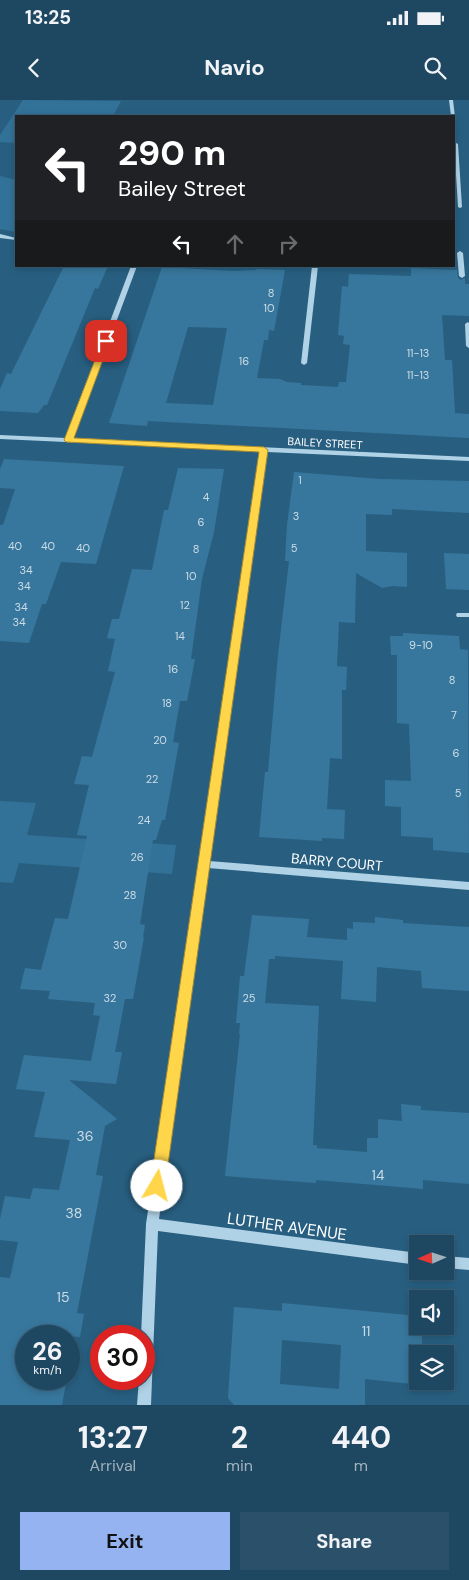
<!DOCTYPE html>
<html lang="en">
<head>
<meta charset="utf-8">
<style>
	:root { --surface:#1e4761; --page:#2b516a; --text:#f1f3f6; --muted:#a1b2bd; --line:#3c5f76; --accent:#95b2f1 }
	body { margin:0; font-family:"DM Sans",sans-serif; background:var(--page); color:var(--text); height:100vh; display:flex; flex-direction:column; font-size:19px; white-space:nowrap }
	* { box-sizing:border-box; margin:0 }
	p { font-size:16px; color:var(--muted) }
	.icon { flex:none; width:28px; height:28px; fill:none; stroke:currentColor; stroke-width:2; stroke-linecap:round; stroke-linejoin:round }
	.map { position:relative; height:1305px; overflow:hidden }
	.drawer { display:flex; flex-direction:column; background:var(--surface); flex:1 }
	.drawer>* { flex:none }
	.top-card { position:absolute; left:15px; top:15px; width:440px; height:152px; border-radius:0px; box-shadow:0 2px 8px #0003,0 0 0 1px var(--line); background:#202124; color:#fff; overflow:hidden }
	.needle { width:32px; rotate:267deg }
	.controls { position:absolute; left:409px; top:1135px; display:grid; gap:10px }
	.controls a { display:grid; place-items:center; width:45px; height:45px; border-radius:0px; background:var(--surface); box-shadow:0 2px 8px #0003,0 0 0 1px var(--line); font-size:25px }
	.speed { position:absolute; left:15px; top:1225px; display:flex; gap:10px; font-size:25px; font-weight:700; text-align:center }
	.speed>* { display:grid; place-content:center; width:65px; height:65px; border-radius:50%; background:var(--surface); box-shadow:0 2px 8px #0003,0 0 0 1px var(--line); line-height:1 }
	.speed small { font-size:12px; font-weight:400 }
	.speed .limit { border:8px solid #d22; background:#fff; color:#111 }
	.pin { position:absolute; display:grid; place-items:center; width:42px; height:42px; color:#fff; margin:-21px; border-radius:10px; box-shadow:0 2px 8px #0006 }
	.me { position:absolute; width:55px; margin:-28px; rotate:8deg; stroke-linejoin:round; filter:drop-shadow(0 0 4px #0008) }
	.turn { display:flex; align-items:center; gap:18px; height:105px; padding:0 20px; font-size:22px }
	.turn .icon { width:65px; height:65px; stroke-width:2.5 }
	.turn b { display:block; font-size:35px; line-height:42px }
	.lanes { display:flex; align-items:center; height:48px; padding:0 20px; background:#0003; justify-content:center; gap:25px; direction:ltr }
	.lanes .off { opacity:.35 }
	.eta { display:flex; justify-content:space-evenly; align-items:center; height:85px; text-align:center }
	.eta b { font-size:30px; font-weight:700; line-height:35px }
	.button { display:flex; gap:10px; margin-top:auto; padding:10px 20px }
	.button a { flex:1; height:58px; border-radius:0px; background:var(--accent); color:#111; font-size:20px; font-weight:700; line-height:58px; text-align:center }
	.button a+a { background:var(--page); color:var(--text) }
	.status { display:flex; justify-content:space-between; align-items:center; height:35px; padding:0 25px; background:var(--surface); direction:ltr }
	.status svg { height:14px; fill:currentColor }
	header { display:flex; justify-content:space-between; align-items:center; height:65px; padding:0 20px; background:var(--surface); font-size:22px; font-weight:700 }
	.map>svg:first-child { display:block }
	.green { fill:#337298 }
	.building { fill:#38779d; fill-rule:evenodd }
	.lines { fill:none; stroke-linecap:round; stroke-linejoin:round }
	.minor { fill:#b0d2e6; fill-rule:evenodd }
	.route { fill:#ffd54a; stroke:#a68a30 }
	.labels { text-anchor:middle; stroke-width:5; stroke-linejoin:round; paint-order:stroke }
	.number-label { font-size:11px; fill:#cddde6 }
	.far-street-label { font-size:11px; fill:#fff; stroke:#285f81 }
	.street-label { font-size:14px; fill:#fff; stroke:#285f81 }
	.near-number-label { font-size:14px; fill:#cddde6 }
	.near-street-label { font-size:16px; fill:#fff; stroke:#285f81 }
</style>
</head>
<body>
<div class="status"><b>13:25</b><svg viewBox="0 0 49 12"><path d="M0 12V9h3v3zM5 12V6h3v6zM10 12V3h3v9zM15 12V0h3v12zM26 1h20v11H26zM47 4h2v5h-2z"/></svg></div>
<header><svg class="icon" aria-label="back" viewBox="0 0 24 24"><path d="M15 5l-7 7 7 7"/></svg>Navio<svg class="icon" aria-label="search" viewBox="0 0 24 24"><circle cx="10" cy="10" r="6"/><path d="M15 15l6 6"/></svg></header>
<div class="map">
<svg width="469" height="1305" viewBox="0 0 469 1305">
	<rect width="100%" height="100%" fill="#285f81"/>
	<!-- green -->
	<path class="green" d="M23,0l98,1 -8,15h-97v27l-16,-1v-7z
		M0,76l16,4v52l-16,-3z
		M0,701l36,2 -9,32 149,10 -4,29 -153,-11 -6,20 -13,-1z"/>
	<!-- building -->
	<path class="building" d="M64,166h44l-10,23 -3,-1 -48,117h-3l-6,8 -38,-2v-22l7,-16 4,1z
		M162,167l71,4 23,-1v-1l29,1 -11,61 -5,-1 -1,10h-4l-7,38 23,1 7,3 14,1v2l37,2 1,-5h7l4,-37 -7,-1 1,-8 -6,-1 4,-49 6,1 1,-13 62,2v-8l46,2 1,8 3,2 4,-2v6h4v32l-27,-1 3,45h7l3,53 14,1v24l-321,-17 -1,5 -38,-3zM188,227l39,1 -14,77 -47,-2z
		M4,359l120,7 -28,98 -35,-2 -15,42h-4l-13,39 -29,-2v-116h3l12,-36 -15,-1v-19z
		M178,368l46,1 -10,63 -12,47 -11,80h4l-8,42h-7l-7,41 6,1 -14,77h-3l-6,20h-3l-13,84 5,1 -2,12h1l-11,62h-8l-10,53h7l-6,32 -47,-4 48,39 -12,7 -9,49 7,1 -26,137 7,1 -4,23 -54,-5v47h41l-5,26h-62v-128l10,1 8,-36 -18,-2v-21l5,-23 25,3 3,-11 26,2 11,-50 -36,-3 11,-45 -29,-3 8,-34 67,6 9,-45 -7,-1 2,-12 -47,-4 2,-8 -30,-2 5,-21 16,2 14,-52 13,1 19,-83 -10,-1 12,-50 -15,-1 8,-28 10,1 23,-85 -7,-1 7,-32 -8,-1 5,-19h7l13,-50 20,1 12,-60h4z
		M294,372l86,7 89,2v32l-77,-4v6l-26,-1v37l41,2v34l-14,-1 -11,2 -26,-15 -1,50 -16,-1 -2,44 10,1 -1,23h-4v69l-12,-1 -3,51 18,1 -1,29 -22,-1v3l-63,-4 6,-65h3l10,-117 11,-94h-4l2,-36z
		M444,453l25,1v36l-23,-1z
		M403,533l56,3 1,13 8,1 1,203 -36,-3v-12l-32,-2v-29l-16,-1v-26l26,1 -2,-57 -12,-1v-68h-6l-1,-19h13z
		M252,815l57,4 -2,18 40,3v-12l6,1v-7l22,1v-6l28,3v3l66,4v64l-47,-3 -1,-17 -44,-4 -1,35 -35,-3 2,-38 -68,-5v3h-6l-4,44 54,3 -6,139h4v3l50,4v-14h11v-19l24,2 -1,-17 20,2v4l48,3v71l-46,-4v9l-107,-9v3l-91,-7 15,-142h-1l1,-11h-4l4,-47h4z
		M282,1203l136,13v10h4v28h-4v27h4v4l-57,-6v26h-131l-6,-7 6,-91 48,4zM282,1240l59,5 -2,44 -59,-5z"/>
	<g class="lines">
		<!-- minor -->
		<path class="minor" d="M449,0h4l2,17 -4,-1z
			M454,19l2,1v12l-2,1z
			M454,42l4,2 4,63 -2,1 -2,-1z
			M0,134l16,4v2l-16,-2z
			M460,151l3,2 2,23 -3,2 -3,-2 -2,-23z
			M131,166h6l-64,172 396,19v4l-202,-9 -58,409 260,21v8l-261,-22 -49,351 259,34v12l-260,-34 -7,174h-14l2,-26h5v-43h-3l5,-112 115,-773 -261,-12v-4l66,3z
			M312,166h6l-11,97 -3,2 -3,-2z
			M468,222l1,1v25l-3,-2 -1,-22z
			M457,513h12v4h-12l-1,-2z
			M445,1156l24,2v12l-24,-2z"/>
	</g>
	<!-- route -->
	<path class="route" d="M103,239l7,2 -36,97 190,9 4,3 -103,736 -2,5 -6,2 -5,-2 -2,-5 109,-734 -193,-10 -2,-2z"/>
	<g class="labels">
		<!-- number labels -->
		<g class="number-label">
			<text x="271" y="197">8</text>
			<text x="269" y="212">10</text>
			<text x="418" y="257">11-13</text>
			<text x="244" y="265">16</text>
			<text x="418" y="279">11-13</text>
			<text x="300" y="384">1</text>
			<text x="206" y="401">4</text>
			<text x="296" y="420">3</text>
			<text x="201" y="426">6</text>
			<text x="15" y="450">40</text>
			<text x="48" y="450">40</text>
			<text x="83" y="452">40</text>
			<text x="294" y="452">5</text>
			<text x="196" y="453">8</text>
			<text x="26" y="474">34</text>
			<text x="191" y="480">10</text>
			<text x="24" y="490">34</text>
			<text x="185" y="509">12</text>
			<text x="21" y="511">34</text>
			<text x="19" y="526">34</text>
			<text x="180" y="540">14</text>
			<text x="421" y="549">9-10</text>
			<text x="173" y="573">16</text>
			<text x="452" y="584">8</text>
			<text x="167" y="607">18</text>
			<text x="454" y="619">7</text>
			<text x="160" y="644">20</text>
			<text x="456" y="657">6</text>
			<text x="152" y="683">22</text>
			<text x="458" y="697">5</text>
			<text x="144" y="724">24</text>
			<text x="137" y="761">26</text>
			<text x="130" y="799">28</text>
			<text x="120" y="849">30</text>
			<text x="110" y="902">32</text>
			<text x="249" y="902">25</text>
		</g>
		<!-- far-street labels -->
		<g class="far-street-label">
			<text transform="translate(325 343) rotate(3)" y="4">BAILEY STREET</text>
		</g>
		<!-- street labels -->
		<g class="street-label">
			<text transform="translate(337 762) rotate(5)" y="5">BARRY COURT</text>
		</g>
		<!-- near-number labels -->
		<g class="near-number-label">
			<text x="85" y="1041">36</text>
			<text x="378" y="1080">14</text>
			<text x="74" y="1118">38</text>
			<text x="63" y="1202">15</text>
			<text x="366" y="1236">11</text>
		</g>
		<!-- near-street labels -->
		<g class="near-street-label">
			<text transform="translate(287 1126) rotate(8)" y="6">LUTHER AVENUE</text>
		</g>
	</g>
</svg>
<div class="controls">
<a><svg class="needle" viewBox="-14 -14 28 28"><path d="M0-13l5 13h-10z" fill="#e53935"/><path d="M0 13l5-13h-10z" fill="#a1b2bd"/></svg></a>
<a><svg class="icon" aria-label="sound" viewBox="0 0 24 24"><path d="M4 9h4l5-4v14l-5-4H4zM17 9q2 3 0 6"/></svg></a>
<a><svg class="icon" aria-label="layers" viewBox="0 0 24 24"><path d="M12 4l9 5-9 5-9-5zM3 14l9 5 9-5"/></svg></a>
</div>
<div class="speed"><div>26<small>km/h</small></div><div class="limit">30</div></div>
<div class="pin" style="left:106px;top:241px;background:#d93025"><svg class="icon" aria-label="arrive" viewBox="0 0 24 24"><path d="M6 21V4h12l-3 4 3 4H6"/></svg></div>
<svg class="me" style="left:157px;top:1086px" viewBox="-20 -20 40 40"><circle r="19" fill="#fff"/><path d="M0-13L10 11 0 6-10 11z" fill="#ffd54a"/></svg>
<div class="top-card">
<div class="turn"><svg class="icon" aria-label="left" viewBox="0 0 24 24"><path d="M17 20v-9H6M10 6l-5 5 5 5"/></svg><div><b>290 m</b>Bailey Street</div></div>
<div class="lanes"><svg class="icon" aria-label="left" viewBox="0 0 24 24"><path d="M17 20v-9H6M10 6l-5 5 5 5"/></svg><svg class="icon off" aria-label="ahead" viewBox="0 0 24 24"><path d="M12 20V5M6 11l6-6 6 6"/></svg><svg class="icon off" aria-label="right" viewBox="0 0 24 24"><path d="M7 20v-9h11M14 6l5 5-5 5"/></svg></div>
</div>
</div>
<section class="drawer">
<div class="eta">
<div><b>13:27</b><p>Arrival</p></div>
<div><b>2</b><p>min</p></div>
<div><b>440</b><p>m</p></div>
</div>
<div class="button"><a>Exit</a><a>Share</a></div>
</section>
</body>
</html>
